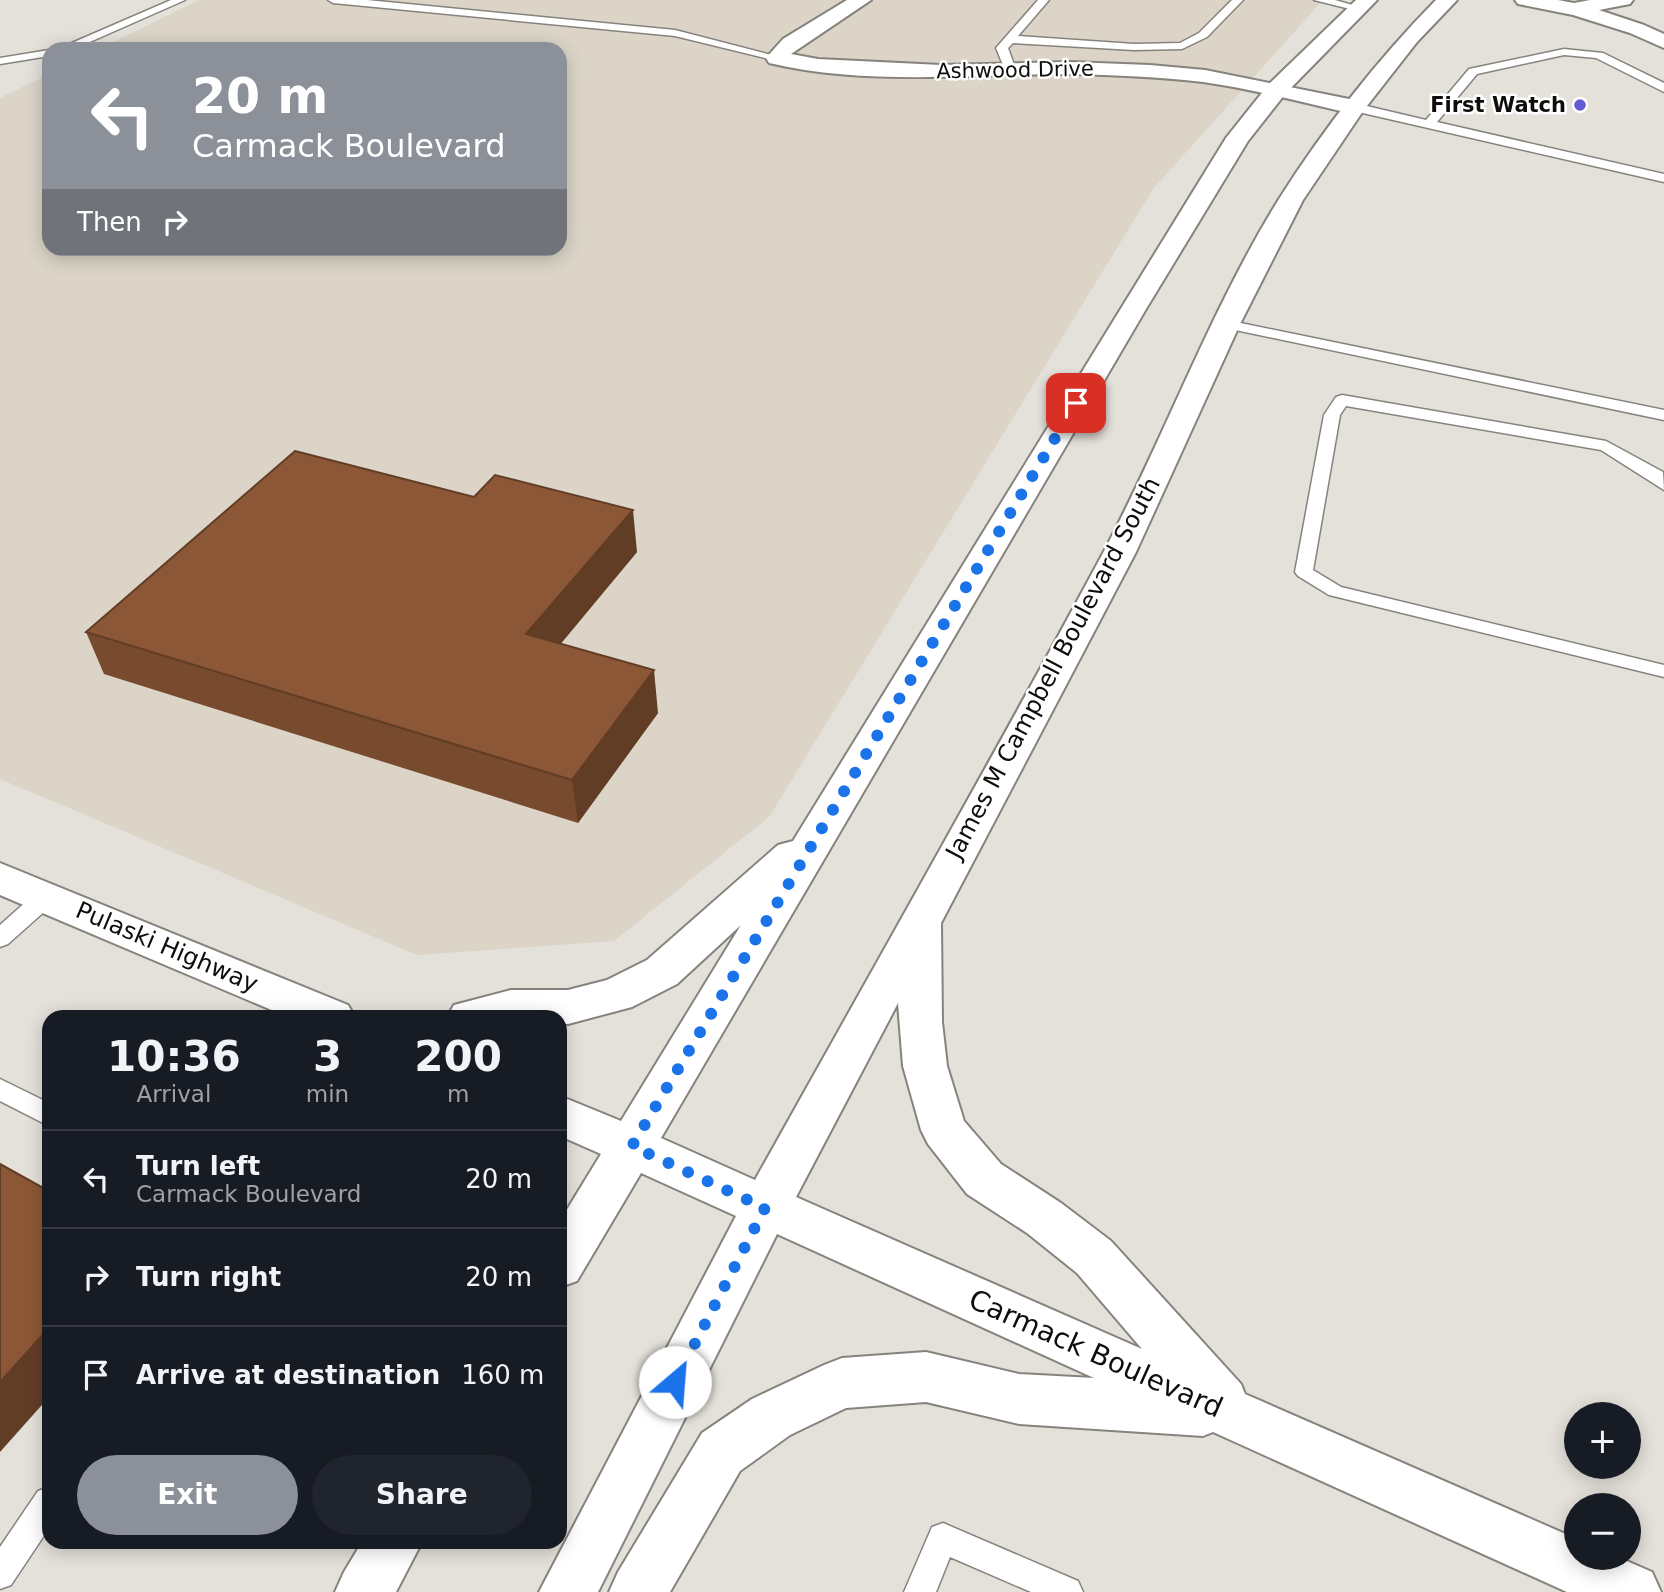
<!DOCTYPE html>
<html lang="en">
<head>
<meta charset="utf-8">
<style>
	:root { --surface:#171b24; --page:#20242c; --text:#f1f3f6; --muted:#9ea1a6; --line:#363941; --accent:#8c9099 }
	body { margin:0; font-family:"DejaVu Sans",sans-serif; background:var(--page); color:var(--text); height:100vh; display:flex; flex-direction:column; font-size:26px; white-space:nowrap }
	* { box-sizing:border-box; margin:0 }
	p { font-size:23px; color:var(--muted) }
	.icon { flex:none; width:38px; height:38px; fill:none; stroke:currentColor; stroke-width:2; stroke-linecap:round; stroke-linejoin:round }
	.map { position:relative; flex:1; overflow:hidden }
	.details { position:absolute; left:42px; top:1010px; width:525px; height:539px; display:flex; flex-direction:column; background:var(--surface); border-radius:21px; box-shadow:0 4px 18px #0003 }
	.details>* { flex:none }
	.banner { position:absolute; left:42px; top:42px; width:525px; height:214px; border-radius:21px; box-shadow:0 4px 18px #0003; background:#8c9099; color:#fff; overflow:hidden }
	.controls { position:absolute; left:1564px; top:1402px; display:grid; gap:14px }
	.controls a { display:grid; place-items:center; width:77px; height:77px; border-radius:50%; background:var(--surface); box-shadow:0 4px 18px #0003; font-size:35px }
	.pin { position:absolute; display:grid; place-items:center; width:60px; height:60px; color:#fff; margin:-30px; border-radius:14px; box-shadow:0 4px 10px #0006 }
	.me { position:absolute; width:77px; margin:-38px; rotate:27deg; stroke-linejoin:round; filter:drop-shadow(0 0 5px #0008) }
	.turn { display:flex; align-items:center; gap:24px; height:147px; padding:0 35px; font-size:32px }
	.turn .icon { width:91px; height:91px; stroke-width:2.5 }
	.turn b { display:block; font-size:49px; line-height:60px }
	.then { display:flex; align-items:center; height:66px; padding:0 35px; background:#0003; gap:14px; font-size:26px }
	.eta { display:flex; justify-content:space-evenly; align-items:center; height:119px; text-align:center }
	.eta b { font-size:42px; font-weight:700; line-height:49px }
	.action { display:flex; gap:14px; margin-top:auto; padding:14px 35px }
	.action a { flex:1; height:80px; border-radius:42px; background:var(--accent); color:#fff; font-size:28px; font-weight:700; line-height:80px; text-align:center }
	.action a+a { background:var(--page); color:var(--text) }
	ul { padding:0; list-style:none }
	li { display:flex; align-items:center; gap:21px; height:98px; padding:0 35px; border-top:2px solid var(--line) }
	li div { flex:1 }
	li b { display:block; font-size:26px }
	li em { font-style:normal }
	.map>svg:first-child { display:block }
	.built { fill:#dbd4c7 }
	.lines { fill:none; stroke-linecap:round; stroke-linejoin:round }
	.lane-casing { stroke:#86837d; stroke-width:3 }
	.street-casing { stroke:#86837d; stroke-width:4 }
	.primary-casing { stroke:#86837d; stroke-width:4 }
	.lane { fill:#fff; fill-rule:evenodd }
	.street { fill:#fff; fill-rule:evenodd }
	.primary { fill:#fff; fill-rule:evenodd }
	.wall { fill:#784b2e }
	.shaded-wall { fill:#623d26 }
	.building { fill:#8c5736; stroke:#623d26; stroke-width:2 }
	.route { stroke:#1a73e8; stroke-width:12; stroke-dasharray:0 21.6 }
	.poi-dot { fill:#625bd4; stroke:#fff; stroke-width:2.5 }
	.labels { text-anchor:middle; stroke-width:5; stroke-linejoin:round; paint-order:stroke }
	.far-street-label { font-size:21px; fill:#0e0d0b; stroke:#fff }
	.far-poi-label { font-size:21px; font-weight:bold; fill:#0e0d0b; stroke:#fff; text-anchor:end }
	.street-label { font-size:24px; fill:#0e0d0b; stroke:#fff }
	.near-street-label { font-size:28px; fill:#0e0d0b; stroke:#fff }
</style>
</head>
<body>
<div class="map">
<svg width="1664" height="1592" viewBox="0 0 1664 1592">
	<rect width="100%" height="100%" fill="#e4e0da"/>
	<!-- built -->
	<path class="built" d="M199,0h1124l-170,189 -384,628 -155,124 -197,14 -417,-176v-681l49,-24v174h511v-199h-461z"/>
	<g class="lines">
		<!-- lane casing -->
		<g class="lane-casing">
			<path id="lane" d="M171,0h14l-111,49h-16z
				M328,0h39l308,30 108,28 -6,3 -102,-25 -342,-33z
				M1038,0h11l-31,36 116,8 46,-1 19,-10 33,-33h11l-36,37 -25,12 -48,1 -121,-7 -5,5 8,22 -10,2 -10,-24z
				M1314,0h21l28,8 -5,3z
				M1564,49l39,4 61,30v9l-68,-34 -32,-3 -87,19 -40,48 227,52v8l-310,-71 -6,-4 6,-4 72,17 43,-51z
				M49,50v6l-49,8v-6z
				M1226,320l438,90v10l-443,-93 -2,-3z
				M1342,395l264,46 57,31 1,18 -63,-40 -255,-44 -6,9 -27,155 28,17 323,78v12l-335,-82 -31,-19 -3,-4 29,-157 12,-18z
				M46,889l8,2 3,6 -3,6 -46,41 -8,3v-22l38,-34z
				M0,1079l49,24v23l-49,-25z
				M49,1487v41l-38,57 -11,4v-42l38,-56z
				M943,1523l135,58 5,11h-52l-81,-35 -14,35h-32l28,-65z"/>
		</g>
		<!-- street casing -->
		<g class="street-casing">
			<path id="street" d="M847,0h24l-80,54 27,5 123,6 130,-3 79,3 55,5 149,30 8,2 3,5 -3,5 -8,2c-50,-11 -100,-25 -151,-32 -43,-5 -88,-7 -132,-8 -98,0 -206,12 -302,-11l-3,-5 17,-19z
				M1515,0h43l16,3 16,-3h43l-3,4 -31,6 45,15 20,9v14l-34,-15 -57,-18 -55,-11z"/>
		</g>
		<!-- primary casing -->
		<g class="primary-casing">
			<path id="primary" d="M1356,0h21l-92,94 -37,47 -102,168 -485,829 94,42c116,-208 234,-415 347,-625 62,-116 107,-243 177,-356 45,-71 98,-139 157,-199h21l-40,42 -54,69 -60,89 -63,124 -104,228 -195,371 1,99 5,44 17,55 37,43 60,39 50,38 130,143 4,10 332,145v19h43l32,14 9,20h-94l-354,-160 -10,4 -184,-12 -93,-22 -80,6 -56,27 -50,36 -70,121h-61l9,-20 84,-139 50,-34 72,-34 18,-7 84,-6 93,22 75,4 -317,-144 -179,358h-59l197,-376 -95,-43 -64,108 -17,6v-66l41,-67 -41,-18v-40l61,25 120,-196 -64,59 -45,23 -64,17h-8v-7h-113l7,-12 57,-15h57l39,-10 40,-20 131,-115 15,-4 433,-703 43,-54zM898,1003l5,63 18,64 7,14 39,50 60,39 50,40 65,76 -346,-152z
				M0,863l348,142 7,12h-67l-288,-122z
				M362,1542h60l-26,50h-61l9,-20z"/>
		</g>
		<!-- lane -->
		<use href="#lane" class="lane"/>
		<!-- street -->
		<use href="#street" class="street"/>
		<!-- primary -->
		<use href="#primary" class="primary"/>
	</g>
	<!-- wall -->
	<path class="wall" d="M637,552l-76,91 97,70 -80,110 -474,-149 -18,-42z"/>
	<!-- shaded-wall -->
	<path class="shaded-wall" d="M633,510l4,42 -103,124 -8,-42z
		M654,670l4,43 -80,110 -6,-43z
		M49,1328v69l-49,55v-70z"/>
	<!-- building -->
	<path class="building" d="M295,451l179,46 21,-22 138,35 -107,124 128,36 -82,110 -486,-148z
		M0,1164l49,27v137l-49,54z"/>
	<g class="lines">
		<!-- route -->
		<path class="route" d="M675,1382l90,-174 -133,-62 444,-743"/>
	</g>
	<!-- markers -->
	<circle class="poi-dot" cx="1580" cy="105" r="7"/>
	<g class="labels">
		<!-- far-street labels -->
		<g class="far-street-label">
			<text transform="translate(1015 70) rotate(-1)" y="7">Ashwood Drive</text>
		</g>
		<!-- far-poi labels -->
		<g class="far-poi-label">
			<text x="1566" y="112">First Watch</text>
		</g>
		<!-- street labels -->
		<g class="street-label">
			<text transform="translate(1053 668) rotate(-62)" y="8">James M Campbell Boulevard South</text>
			<text transform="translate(167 947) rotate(23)" y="8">Pulaski Highway</text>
		</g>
		<!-- near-street labels -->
		<g class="near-street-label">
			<text transform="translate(1096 1353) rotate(24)" y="10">Carmack Boulevard</text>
		</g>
	</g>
</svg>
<div class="controls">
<a>+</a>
<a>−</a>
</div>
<div class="pin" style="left:1076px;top:403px;background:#d93025"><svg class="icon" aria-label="arrive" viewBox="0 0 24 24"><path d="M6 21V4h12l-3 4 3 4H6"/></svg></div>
<svg class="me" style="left:675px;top:1382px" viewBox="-20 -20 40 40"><circle r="19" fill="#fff"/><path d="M0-13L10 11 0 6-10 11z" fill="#1a73e8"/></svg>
<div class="banner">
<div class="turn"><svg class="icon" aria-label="left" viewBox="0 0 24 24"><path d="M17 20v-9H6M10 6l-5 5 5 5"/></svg><div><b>20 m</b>Carmack Boulevard</div></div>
<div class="then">Then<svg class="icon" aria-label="right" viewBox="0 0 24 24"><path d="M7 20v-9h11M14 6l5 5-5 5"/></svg></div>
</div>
<section class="details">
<div class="eta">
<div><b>10:36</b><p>Arrival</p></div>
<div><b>3</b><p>min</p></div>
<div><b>200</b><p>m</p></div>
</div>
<ul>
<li><svg class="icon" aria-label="left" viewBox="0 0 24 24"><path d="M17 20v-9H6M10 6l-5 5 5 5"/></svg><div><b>Turn left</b><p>Carmack Boulevard</p></div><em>20 m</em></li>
<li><svg class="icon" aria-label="right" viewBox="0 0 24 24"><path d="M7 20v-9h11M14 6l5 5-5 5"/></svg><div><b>Turn right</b></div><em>20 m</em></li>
<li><svg class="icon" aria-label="arrive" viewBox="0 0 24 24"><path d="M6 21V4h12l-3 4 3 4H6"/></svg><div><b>Arrive at destination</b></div><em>160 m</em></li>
</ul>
<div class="action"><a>Exit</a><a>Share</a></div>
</section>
</div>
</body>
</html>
